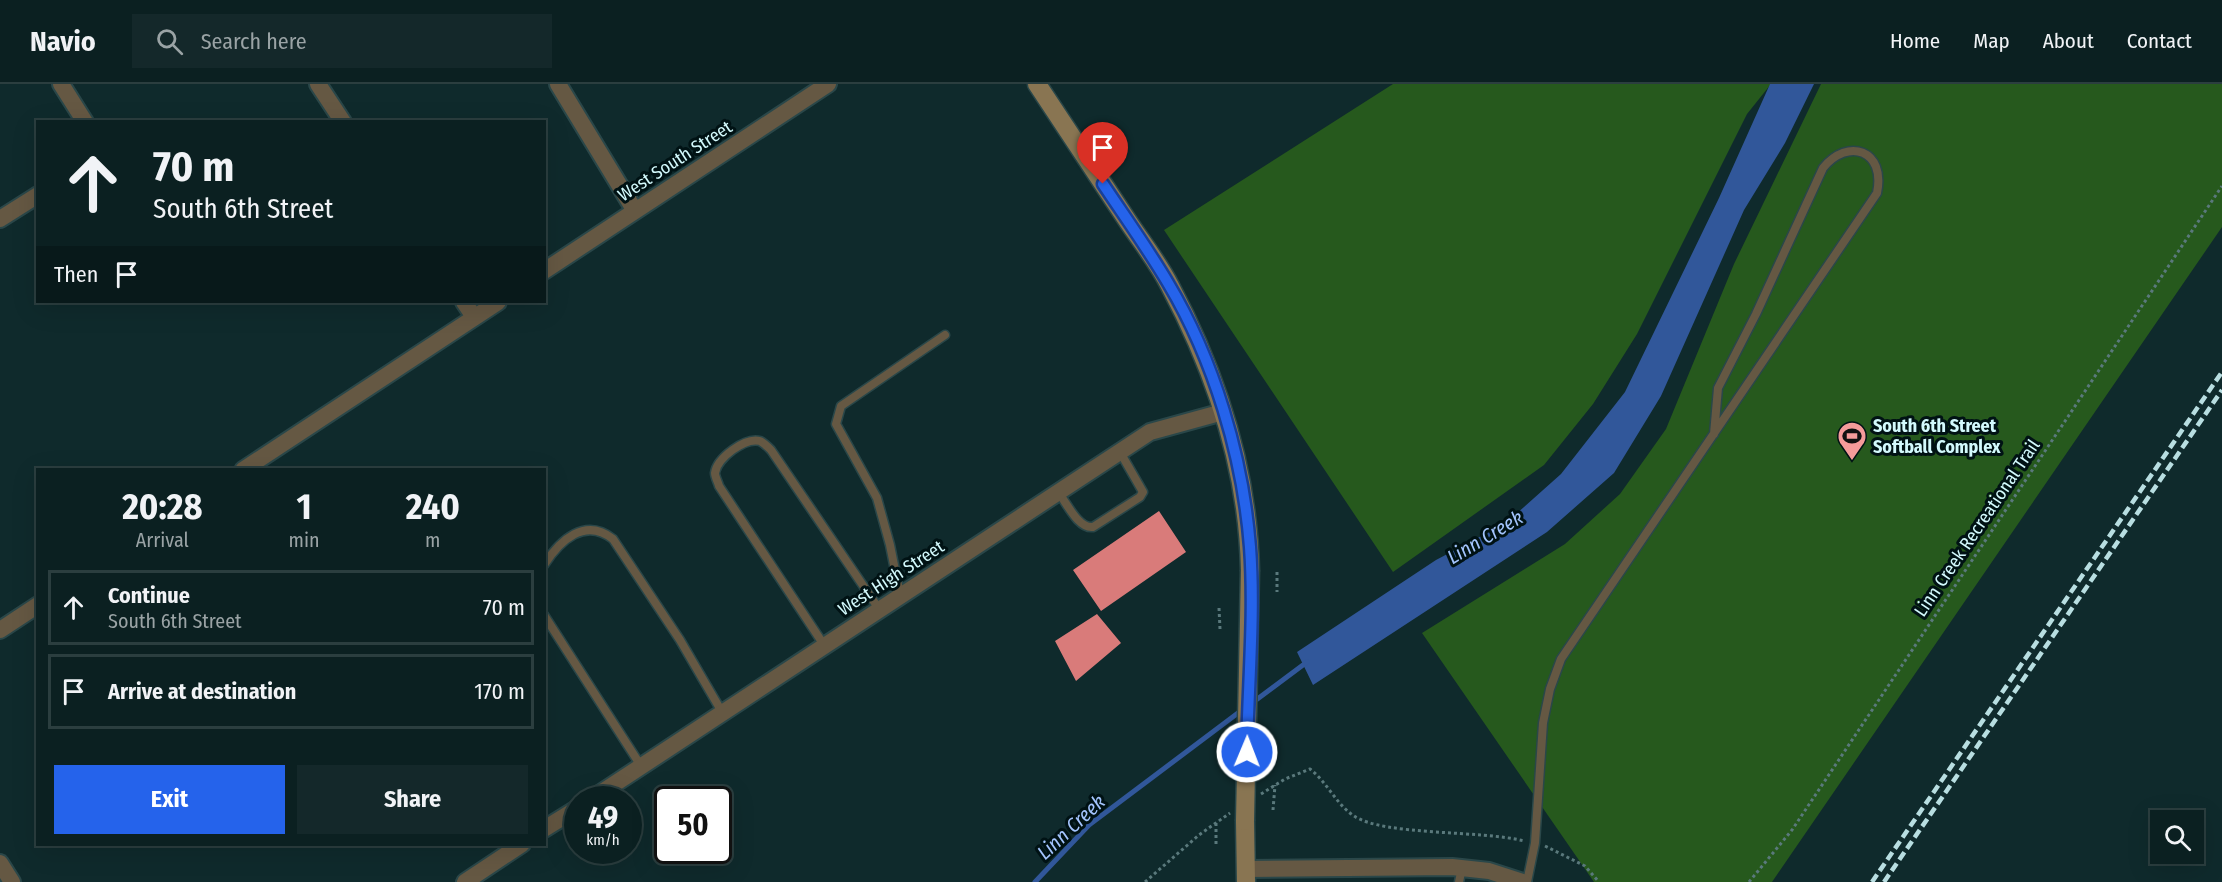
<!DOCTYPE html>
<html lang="en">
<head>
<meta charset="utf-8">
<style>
	:root { --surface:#0b2021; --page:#14282a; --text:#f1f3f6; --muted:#9aa3a5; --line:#2b3e3f; --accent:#2563eb }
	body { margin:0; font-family:"Fira Sans Condensed",sans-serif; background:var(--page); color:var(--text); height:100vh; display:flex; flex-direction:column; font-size:22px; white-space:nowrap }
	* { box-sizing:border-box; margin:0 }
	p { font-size:20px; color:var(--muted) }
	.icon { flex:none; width:33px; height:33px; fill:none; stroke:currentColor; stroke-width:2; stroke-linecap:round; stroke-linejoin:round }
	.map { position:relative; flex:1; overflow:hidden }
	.side { position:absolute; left:36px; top:384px; width:510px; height:378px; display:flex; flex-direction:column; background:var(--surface); border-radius:0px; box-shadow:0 6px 24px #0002,0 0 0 2px var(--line) }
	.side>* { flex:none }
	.hud { position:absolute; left:36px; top:36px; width:510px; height:183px; border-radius:0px; box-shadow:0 6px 24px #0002,0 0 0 2px var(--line); background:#0b2021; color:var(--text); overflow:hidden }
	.buttons { position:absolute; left:2150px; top:726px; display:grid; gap:12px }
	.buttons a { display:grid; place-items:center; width:54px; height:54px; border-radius:0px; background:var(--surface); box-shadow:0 6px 24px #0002,0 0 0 2px var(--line); font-size:30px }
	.speed { position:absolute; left:564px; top:702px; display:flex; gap:12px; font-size:30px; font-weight:700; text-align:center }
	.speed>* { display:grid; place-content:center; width:78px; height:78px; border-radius:50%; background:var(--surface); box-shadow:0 6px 24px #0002,0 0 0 2px var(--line); line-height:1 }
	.speed small { font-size:15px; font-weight:400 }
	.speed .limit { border:3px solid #111; border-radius:9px; background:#fff; color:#111 }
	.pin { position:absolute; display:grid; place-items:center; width:51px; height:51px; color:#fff; margin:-62px -26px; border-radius:50% 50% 50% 0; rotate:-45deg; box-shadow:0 0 6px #0007 }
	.pin .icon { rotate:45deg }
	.me { position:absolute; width:66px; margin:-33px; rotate:1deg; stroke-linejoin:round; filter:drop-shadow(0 0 4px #0008) }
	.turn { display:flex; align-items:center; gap:21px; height:126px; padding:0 18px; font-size:27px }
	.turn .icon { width:78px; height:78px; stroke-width:2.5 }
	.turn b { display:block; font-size:42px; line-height:51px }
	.then { display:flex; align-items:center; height:57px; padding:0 18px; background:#0003; gap:12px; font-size:22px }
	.eta { display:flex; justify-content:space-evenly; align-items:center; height:102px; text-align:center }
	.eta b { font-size:36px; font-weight:700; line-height:42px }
	.primary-button { display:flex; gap:12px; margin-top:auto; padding:12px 18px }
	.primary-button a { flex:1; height:69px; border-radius:0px; background:var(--accent); color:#fff; font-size:24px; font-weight:700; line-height:69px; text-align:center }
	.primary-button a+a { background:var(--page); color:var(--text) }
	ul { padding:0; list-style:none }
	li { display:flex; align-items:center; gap:18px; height:75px; margin:0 12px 9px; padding:0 6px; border:3px solid var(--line); border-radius:0px }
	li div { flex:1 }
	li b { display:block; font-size:22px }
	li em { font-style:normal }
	header { display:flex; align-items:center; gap:36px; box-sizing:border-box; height:84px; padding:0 30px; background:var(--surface); border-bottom:2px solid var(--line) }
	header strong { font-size:28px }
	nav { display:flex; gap:33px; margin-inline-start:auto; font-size:21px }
	.search { width:420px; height:54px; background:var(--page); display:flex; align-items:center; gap:15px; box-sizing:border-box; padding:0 21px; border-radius:0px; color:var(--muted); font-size:22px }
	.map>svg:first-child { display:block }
	.green { fill:#26591d }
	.water { fill:#31579a }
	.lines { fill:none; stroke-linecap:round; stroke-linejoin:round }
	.stream { stroke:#31579a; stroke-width:5 }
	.building { fill:#d97b7a }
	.service-casing { stroke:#2a4749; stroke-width:11 }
	.minor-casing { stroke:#2a4749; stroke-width:20 }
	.secondary-casing { stroke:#2a4749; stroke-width:21 }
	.path { stroke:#5a797c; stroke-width:3; stroke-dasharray:3 3; stroke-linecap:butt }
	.service { stroke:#655843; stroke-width:8 }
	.minor { stroke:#655843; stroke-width:16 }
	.secondary { stroke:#897552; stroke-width:18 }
	.rail { stroke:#b8dee1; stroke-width:4.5; stroke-dasharray:9 4.5; stroke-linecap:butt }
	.secondary-bridge-casing { stroke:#2a4749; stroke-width:21; stroke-linecap:butt }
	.secondary-bridge { stroke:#897552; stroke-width:18 }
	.route-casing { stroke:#184099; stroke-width:15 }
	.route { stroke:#2563eb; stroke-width:10 }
	.labels { text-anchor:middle; stroke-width:6; stroke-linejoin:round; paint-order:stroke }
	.street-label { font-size:18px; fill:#d3fafd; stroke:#001214 }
	.poi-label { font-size:18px; font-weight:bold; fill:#d3fafd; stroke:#001214; text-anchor:start }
	.water-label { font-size:20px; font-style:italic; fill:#a3c4fd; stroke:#001214 }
</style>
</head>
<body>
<header>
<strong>Navio</strong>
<div class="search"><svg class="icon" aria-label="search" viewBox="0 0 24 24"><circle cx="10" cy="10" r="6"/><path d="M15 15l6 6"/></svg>Search here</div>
<nav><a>Home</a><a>Map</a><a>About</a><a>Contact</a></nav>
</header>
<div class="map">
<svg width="2222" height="798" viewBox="0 0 2222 798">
	<rect width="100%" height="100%" fill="#0f2a2c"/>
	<!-- green -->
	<path class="green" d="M1393,0h378l-24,30 -110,220 -44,70 -49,61 -151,107 -229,-342z
		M1821,0h401v143l-450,655h-178l-172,-249 143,-89 55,-50 46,-65 68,-165z"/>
	<!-- water -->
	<path class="water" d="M1770,0h44l-29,59 -41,67 -83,186 -47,77 -67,59 -234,153 -16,-33 139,-92 70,-37 55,-49 64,-82 94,-194z"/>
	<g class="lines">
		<!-- stream -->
		<path class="stream" d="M1252,619l55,-41
			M1035,798l54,-57 153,-115"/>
	</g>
	<!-- building -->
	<path class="building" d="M1159,427l27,41 -85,59 -28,-41z
		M1097,530l24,29 -45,38 -21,-40z"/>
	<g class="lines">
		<!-- service casing -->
		<g class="service-casing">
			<path id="service" d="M1058,408c9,11 20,37 35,35l47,-30 3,-5 -23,-40
				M544,481c16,-25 41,-48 69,-26l67,101 42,72
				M900,511l-10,-50 -13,-47 -41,-74 5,-18 104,-71
				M544,531l97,151
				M824,561l-105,-159c-1,-4 -4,-9 -4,-13 2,-15 30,-36 45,-32 4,2 8,6 11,9l108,159
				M1459,798l3,-14
				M1527,798l8,-39 8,-120 7,-34 11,-30 316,-466c9,-43 -29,-56 -54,-25l-67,146 -38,74 -4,46"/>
		</g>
		<!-- minor casing -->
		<g class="minor-casing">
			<path id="minor" d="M61,0l24,38
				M318,0l25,38
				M558,0l77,127
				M0,135l38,-24
				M544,187l284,-187
				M464,218l10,15
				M243,386l255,-168
				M0,546l38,-25
				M590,716l560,-368 73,-20
				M544,745l34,-21
				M0,779l12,19
				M1246,785l206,-2 37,4 34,11
				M465,798l57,-38"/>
		</g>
		<!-- secondary casing -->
		<g class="secondary-casing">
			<path id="secondary" d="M1037,0c29,44 59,89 88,133 15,23 33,45 45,69 46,87 78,185 80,284
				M1245,737l1,61"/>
		</g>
		<!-- path -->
		<path class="path" d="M1277,488v20
			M1219,524l1,21
			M1261,710l24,-15 25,-10c17,13 26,35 44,47 30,20 128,14 170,25
			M1273,726l2,-25
			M1216,739v24
			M1545,762l40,20 14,16
			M1145,798l54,-47 31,-22
			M1749,798l43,-52 430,-644"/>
		<!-- service -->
		<use href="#service" class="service"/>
		<!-- minor -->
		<use href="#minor" class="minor"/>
		<!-- secondary -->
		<use href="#secondary" class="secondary"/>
		<!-- rail -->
		<path class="rail" d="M1872,798l350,-510
			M1884,798l338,-492"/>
		<!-- secondary-bridge casing -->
		<g class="secondary-bridge-casing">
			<path id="secondary-bridge" d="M1245,737l5,-251"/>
		</g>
		<!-- secondary-bridge -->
		<use href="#secondary-bridge" class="secondary-bridge"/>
	</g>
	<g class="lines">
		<!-- route casing -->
		<g class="route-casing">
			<path id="route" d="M1103,100c22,33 45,65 65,99 46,77 75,174 82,264 5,68 -2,138 -3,205"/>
		</g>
		<!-- route -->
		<use href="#route" class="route"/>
	</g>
	<!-- icons -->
	<defs>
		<g id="stadium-pin" transform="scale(1.5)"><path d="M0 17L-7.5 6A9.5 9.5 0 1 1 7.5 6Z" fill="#f59b9a" stroke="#001214"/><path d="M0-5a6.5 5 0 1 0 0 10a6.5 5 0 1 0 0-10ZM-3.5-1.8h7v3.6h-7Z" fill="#111"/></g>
	</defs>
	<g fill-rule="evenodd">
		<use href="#stadium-pin" x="1852" y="352"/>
	</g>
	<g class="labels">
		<!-- street labels -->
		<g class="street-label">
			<text transform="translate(675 77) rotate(-33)" y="6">West South Street</text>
			<text transform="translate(1977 444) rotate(-56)" y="6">Linn Creek Recreational Trail</text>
			<text transform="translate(891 494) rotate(-33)" y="6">West High Street</text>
		</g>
		<!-- poi labels -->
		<g class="poi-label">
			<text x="1873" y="348">South 6th Street<tspan x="1873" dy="21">Softball Complex</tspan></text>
		</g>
		<!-- water labels -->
		<g class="water-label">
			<text transform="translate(1485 453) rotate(-31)" y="7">Linn Creek</text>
			<text transform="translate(1071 743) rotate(-43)" y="7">Linn Creek</text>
		</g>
	</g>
</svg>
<div class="buttons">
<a><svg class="icon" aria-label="search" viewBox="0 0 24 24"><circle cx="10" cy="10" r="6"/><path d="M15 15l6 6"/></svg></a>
</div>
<div class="speed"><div>49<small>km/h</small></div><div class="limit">50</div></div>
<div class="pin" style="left:1103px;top:100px;background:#d93025"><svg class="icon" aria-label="arrive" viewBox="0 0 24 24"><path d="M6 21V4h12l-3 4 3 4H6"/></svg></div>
<svg class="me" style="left:1247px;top:668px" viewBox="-20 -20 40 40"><circle r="17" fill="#2563eb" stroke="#fff" stroke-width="3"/><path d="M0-11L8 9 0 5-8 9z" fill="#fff"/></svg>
<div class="hud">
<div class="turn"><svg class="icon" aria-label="ahead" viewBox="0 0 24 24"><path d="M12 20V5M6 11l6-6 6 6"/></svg><div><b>70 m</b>South 6th Street</div></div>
<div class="then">Then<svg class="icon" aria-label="arrive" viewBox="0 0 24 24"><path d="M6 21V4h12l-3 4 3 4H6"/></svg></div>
</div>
<section class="side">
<div class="eta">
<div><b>20:28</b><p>Arrival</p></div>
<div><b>1</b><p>min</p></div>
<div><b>240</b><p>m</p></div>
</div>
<ul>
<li><svg class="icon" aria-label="ahead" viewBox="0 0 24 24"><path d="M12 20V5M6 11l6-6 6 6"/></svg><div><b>Continue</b><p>South 6th Street</p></div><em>70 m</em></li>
<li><svg class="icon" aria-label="arrive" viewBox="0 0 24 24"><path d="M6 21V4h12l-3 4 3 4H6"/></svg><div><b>Arrive at destination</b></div><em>170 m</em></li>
</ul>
<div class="primary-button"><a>Exit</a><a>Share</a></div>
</section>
</div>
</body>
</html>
